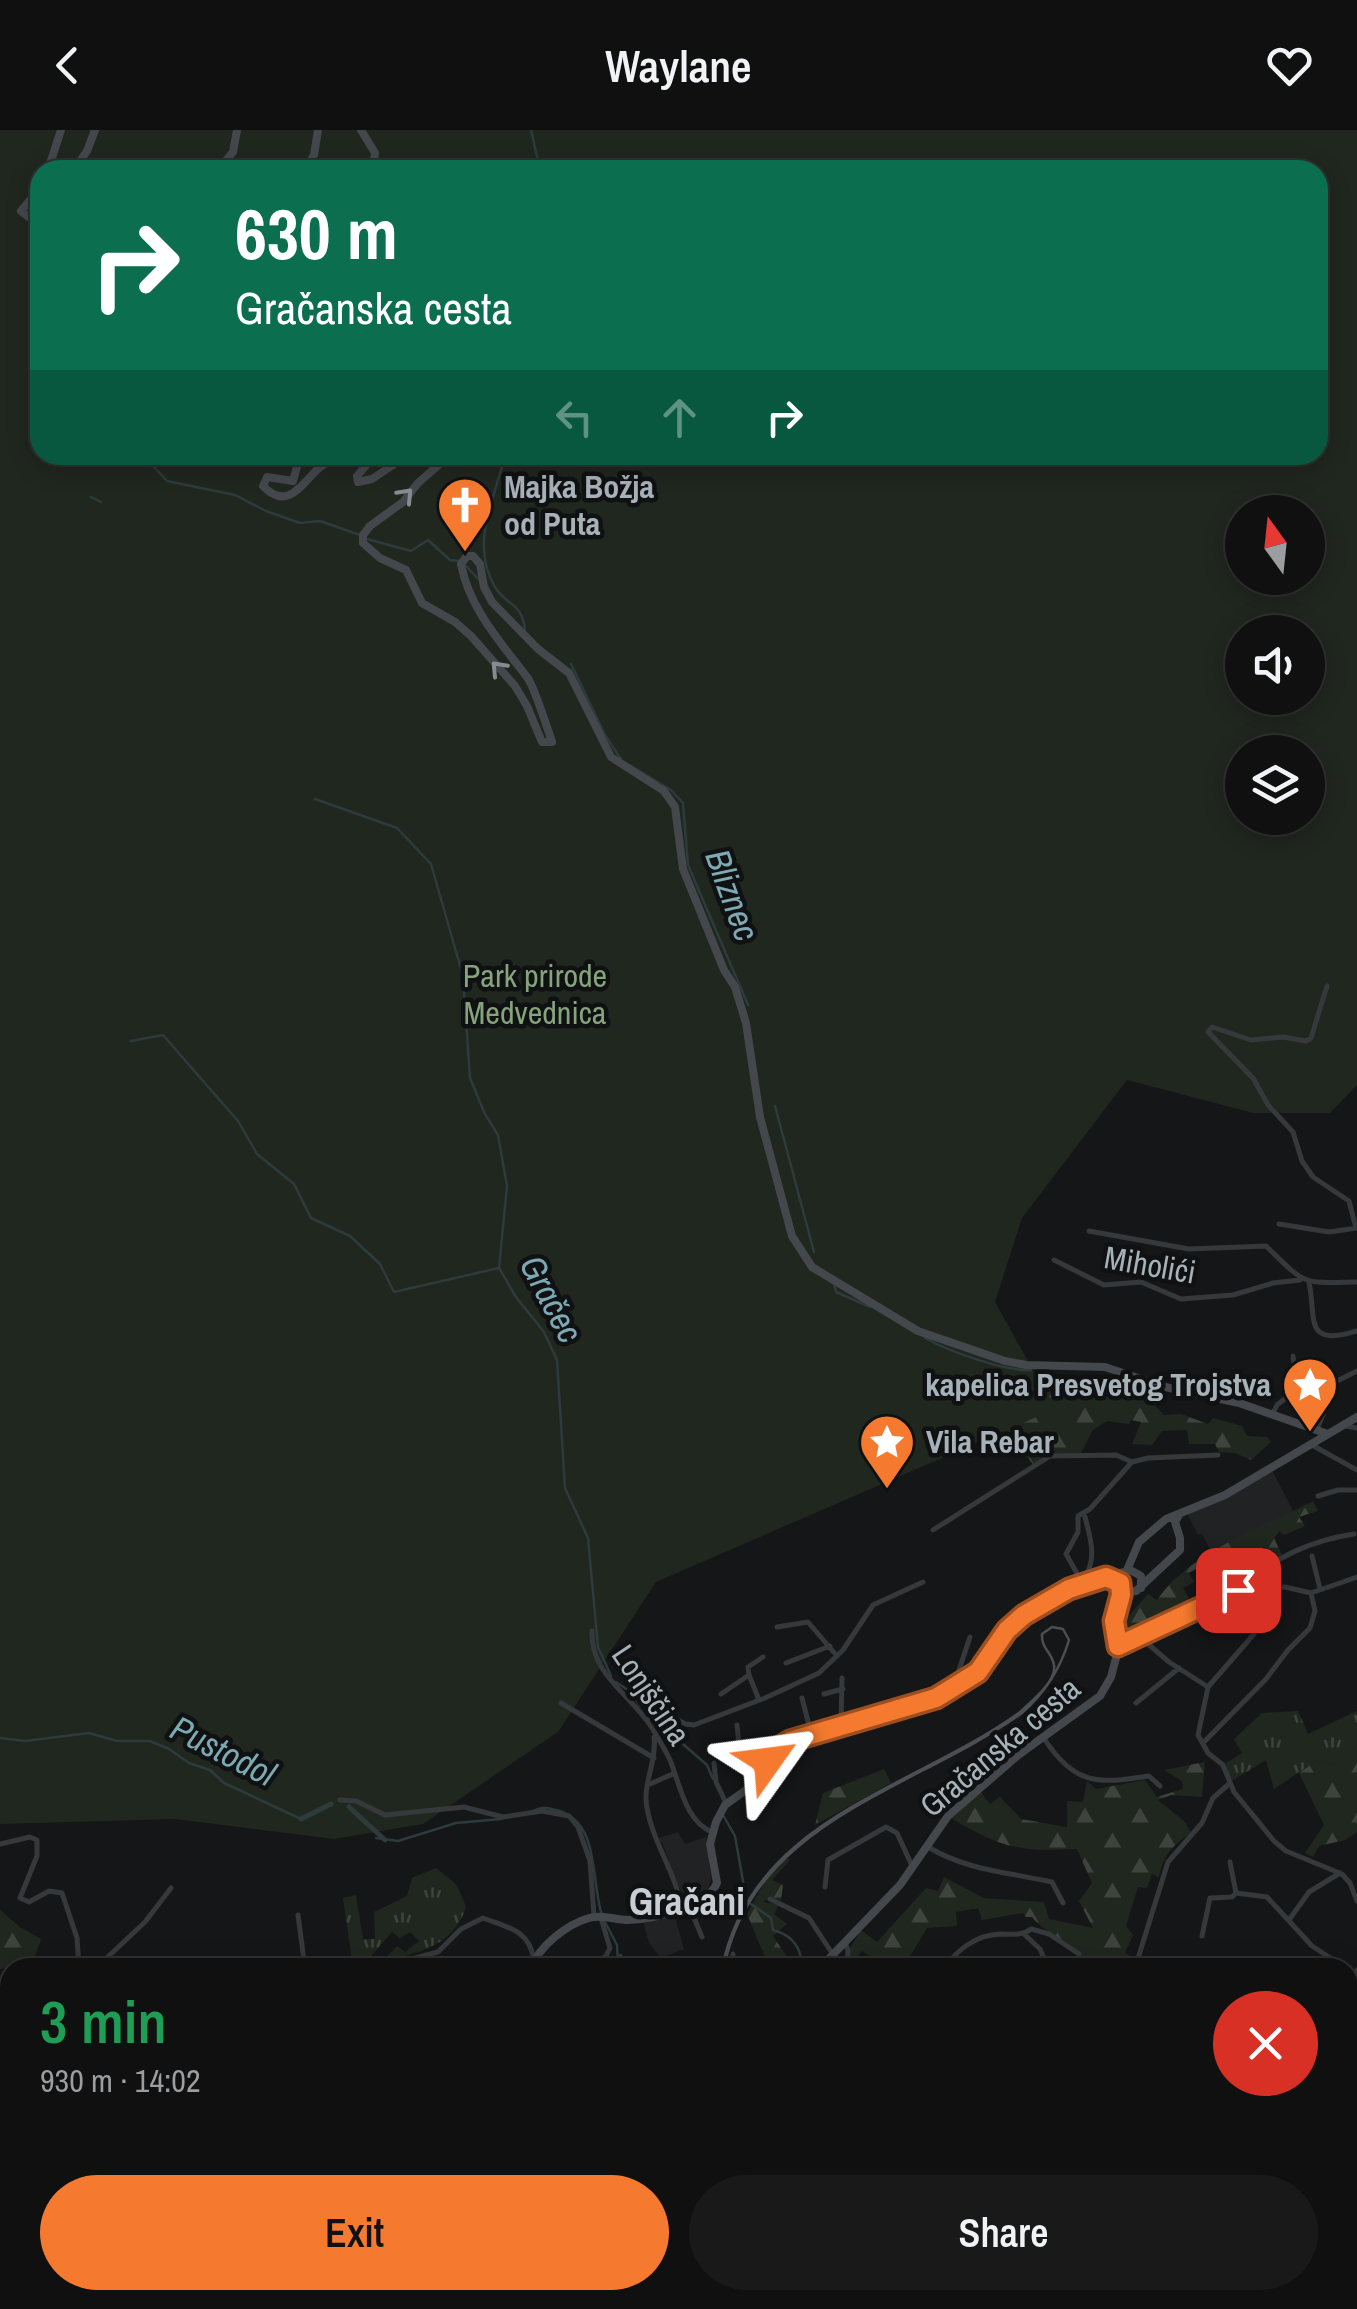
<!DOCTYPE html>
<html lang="en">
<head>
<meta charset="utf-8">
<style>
	:root { --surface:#101011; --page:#19191a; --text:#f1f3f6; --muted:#9c9d9f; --line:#303031; --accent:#f57a2f }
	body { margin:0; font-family:"Archivo Narrow",sans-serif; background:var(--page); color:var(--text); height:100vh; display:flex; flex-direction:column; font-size:38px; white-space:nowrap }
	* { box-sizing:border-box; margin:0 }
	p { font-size:32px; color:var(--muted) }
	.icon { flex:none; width:55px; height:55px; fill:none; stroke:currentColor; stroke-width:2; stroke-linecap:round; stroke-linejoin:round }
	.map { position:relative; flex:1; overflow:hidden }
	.drawer { position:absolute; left:0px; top:1828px; width:1358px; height:352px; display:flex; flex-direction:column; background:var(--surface); border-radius:30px 30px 0 0; box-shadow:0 5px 25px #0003,0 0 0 2px var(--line) }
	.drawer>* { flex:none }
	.banner { position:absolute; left:30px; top:30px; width:1298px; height:305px; border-radius:30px; box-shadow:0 5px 25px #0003,0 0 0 2px var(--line); background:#0b6e4f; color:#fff; overflow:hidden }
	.needle { width:65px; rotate:345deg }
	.fabs { position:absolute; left:1225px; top:365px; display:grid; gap:20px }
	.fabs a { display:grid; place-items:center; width:100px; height:100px; border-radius:50%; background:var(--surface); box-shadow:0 5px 25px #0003,0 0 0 2px var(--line); font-size:50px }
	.pin { position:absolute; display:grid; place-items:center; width:85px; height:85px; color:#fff; margin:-42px; border-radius:20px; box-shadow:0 5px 15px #0006 }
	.me { position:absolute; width:110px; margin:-55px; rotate:59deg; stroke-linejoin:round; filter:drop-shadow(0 0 8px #0008) }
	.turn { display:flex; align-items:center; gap:35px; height:210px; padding:0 40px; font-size:45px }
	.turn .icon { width:130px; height:130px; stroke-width:2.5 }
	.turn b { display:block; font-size:70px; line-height:85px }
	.lanes { display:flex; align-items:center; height:95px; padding:0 40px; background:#0003; justify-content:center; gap:50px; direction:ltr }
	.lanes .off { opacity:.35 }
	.round { display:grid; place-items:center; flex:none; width:105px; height:105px; border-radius:52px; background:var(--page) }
	.headline { display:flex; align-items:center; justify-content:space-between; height:170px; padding:0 40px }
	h1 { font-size:60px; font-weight:600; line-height:75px; color:#1e9e55 }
	.button { display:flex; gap:20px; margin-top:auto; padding:20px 40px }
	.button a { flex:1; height:115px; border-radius:60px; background:var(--accent); color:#111; font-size:40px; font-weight:600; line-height:115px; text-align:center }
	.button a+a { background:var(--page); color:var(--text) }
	header { display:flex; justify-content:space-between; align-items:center; height:130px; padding:0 40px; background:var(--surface); font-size:45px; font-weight:600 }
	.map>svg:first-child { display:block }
	.built { fill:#212224 }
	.grass { fill:url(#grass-tufts) }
	.forest { fill:url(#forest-firs) }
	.park { fill:#20271f; fill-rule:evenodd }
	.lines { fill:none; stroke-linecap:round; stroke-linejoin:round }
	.stream { stroke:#2d3b3d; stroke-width:2.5 }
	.canal { stroke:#2d3b3d; stroke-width:5 }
	.street { stroke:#36393c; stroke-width:5 }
	.secondary { stroke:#44484c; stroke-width:8 }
	.tram { stroke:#4b4f53; stroke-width:2.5 }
	.oneway { stroke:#848c92 }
	.route-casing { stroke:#9f4f1f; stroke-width:25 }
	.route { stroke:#f57a2f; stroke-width:18 }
	.labels { text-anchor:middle; stroke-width:9; stroke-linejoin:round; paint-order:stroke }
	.poi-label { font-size:32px; font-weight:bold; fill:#a7b1b8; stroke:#101112; text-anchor:start }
	.park-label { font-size:32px; fill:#86a37d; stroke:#101112 }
	.street-label { font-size:32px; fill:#a7b1b8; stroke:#101112 }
	.water-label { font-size:35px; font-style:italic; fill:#7da9b3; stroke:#101112 }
	.quarter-label { font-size:38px; font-weight:bold; fill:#c8ced4; stroke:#101112 }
</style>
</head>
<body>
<header><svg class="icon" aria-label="back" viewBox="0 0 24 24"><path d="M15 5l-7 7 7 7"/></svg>Waylane<svg class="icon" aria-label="heart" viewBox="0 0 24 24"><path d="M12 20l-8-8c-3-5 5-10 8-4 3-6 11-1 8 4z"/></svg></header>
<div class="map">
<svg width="1357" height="2179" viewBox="0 0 1357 2179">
	<defs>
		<pattern id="grass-tufts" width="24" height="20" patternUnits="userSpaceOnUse" patternTransform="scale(2.5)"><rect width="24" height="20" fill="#20271f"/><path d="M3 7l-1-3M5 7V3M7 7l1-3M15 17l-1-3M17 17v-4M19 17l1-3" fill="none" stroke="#3e443d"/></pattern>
		<pattern id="forest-firs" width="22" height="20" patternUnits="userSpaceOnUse" patternTransform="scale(2.5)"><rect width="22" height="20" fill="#20271f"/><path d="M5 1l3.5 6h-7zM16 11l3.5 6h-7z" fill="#3e443d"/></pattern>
	</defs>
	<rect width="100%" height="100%" fill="#151617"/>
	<!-- built -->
	<path class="built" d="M1272,1340l21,41 -81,42 -10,-19 -4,1 -11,-22z
		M678,1702l7,12 21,-7 5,41 -3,12 -21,12 -21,-39 3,-2 -7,-19 -5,1 -1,-4z
		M674,1783l10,36 -23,9 -12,-15 -6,-22z"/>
	<!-- grass -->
	<path class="grass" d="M1298,1581l10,23 49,-23v34l-22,20 -16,-6 -45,30 -8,-29 -36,22 -4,-19 16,-10 -8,-14 28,-26z
		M436,1738l21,17 9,22c-12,39 -48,46 -84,55l15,-16 8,6 14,-11 -9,-9 -10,6 -8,-6 -20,23 5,10 -24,2 -10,-69 13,-3 7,44h12l-1,-27 33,-16 5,-18z"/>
	<!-- forest -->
	<path class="forest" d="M1032,1244l29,2 20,7 22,-7 30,5 31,34 17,-1 27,10 5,-6 29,8 5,10 20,1 4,5 -20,18 -16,-7 -16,-1 -4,-8h-26l-2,-14 -25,1 -10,14 -20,-1 9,-22 -10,-2 -2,4 -22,-3 -14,9 -14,26c-19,-3 -30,-3 -46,8l-19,-22 -28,-15z
		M1313,1371l5,10 -19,6 6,9 -21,9 -5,-4 -5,7 8,17 -8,5 -10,-13 -14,10v5l-17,11 -10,-14 -16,10 -6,-3 -12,7 5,9 -11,6 10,17 -56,29 -15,-10 26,-30 9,6c35,-50 104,-71 156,-99z
		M1357,1615v87l-12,8 -26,6 -6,11 -8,-4 19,-28 -25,-52 20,-14 16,6z
		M1205,1632l-3,35 -31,-2 -13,5 27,22 6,11c-18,12 -28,22 -32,44l-7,-3 -5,14 -9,-1 -12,39 7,9 -8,18 10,6c-10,13 -24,8 -37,1l-10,7c-14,-29 -37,-27 -56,-50h-6l-3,-4 -41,7 -4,-12 -22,4 1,14 -30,2 -21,35h-15v4h-4l-25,-16 -13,16 1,-19 11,-18 16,12 49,-54 12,3 6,-14 40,21 60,4 5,17 44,9 -14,-27 13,-18 -15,-34c-58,3 -76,-1 -126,-31l29,-27 10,13 10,-7 21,22 46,8v-26l16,1 4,-21 9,8 49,-9 12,17 26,-8 -1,-8 -18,-11z
		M884,1639l7,14 -76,42 8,-32z
		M785,1727l5,3 -18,20 11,5 -2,15 -11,-3 -7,5 16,3 -5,9 13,10 -14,12 21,31h-25l-22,-53 21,-38z
		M0,1780l20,17 21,12 -9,26 -32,4z
		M1348,2160l4,16 -9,3h-139l2,-9h142z"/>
	<!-- park -->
	<path class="park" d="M0,0h1357v955l-27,28h-77l-126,-33 -105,138 -27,84 60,107 -399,173 -98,150 -135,92 -89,15 -159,-20 -175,5zM40,40h1278v285h-1278zM1242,382h66v66h-66zM1242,502h66v66h-66zM1242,622h66v66h-66z"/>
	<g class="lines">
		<!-- stream -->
		<path class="stream" d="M531,0l9,40
			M37,289h3
			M143,325l24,26 68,14 31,16 34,12 20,-2 40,14
			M505,325c-10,44 -36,88 -10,132 13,21 27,14 30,44
			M91,367l10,5
			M367,409l44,12 17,-11 22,20 9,1
			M466,436l15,16
			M571,534l34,71 16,24
			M631,636l40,24 12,13 5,62 60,140
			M315,669l82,29 34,36 32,112 7,102 15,36 13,21 9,51 -8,82 17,29 28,35 13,28 8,128 23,50 10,109 13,29
			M131,911l32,-6 75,86 19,33 37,30 17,34 39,18 30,28 14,28 105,-24
			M775,976l39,146
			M834,1153l2,9 34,15
			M925,1208c23,13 81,34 106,32
			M616,1552l16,11 8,13
			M649,1581l2,1
			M671,1593l5,15 31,27 6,14
			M0,1608l25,3 64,-8 28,8h33l19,8 20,14 21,7 14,13 77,36
			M533,1681c9,-5 13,-3 23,-1 45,11 34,70 46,105
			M723,1685l12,21 11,62
			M376,1708l22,3 58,-18 45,-4
			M751,1774l20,14 2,12c15,4 25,12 28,28l12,9
			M605,1792l12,23 1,23
			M412,2170l9,9
			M886,2178v1"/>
		<!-- canal -->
		<path class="canal" d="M349,1677l36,33
			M301,1689l30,-15"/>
		<!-- street -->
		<path class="street" d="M1327,856l-16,52 -5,3 -23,-4 -32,3 -39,-13 -4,5 45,46 15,27 25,27 9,29 11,16 36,24 7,27
			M1279,1094l50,8 28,-4
			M1089,1101l100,18 77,-3c41,40 34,37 91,36
			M1054,1130l50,25 37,-3 40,17 52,-4 40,-12 27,-3
			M1309,1153c8,34 -7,65 48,48
			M1272,1285l5,-10 20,-16 -4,-33
			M1341,1295l16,3
			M1317,1299l9,-22 1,-21 30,-15
			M1312,1315l45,25
			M1132,1332l16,-4 70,-3
			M1318,1366l20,-6h19
			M933,1400l117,-74 66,-1 16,7
			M1312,1426l8,33
			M1082,1451c16,-20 9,-41 3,-64
			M1083,1454l-17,-30 12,-22v-16l12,-7 41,-46
			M1245,1459c26,-33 70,-49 109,-55
			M1311,1463l46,-16
			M777,1497l31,-5 29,34
			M592,1501c-2,46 43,65 63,102 5,9 11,18 15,27 10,24 15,61 42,72
			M1254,1504l-46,53 -10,48 10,18 15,12 11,27 40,49 12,10 56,23 8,9 7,18
			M1140,1507l29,25 39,25
			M1117,1516l113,-54 55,-5 26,6 4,18 -5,17 -22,22 -22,29 -63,64
			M786,1533l44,-17
			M749,1545l-1,-8 15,-10
			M957,1557l1,-14 12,-36
			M721,1564l28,-19 10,25
			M824,1564l19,-5
			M802,1568l9,35
			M561,1573l93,55
			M1136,1573l43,-35
			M648,1591l3,-5h20l14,8 9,1 71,-27 54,-25 24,-23 30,-45 50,-23
			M737,1595l4,39 8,21
			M841,1595l1,-47
			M654,1607c3,26 -12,47 -7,71 6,35 29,65 34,99
			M1043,1607c32,49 55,47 106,39l11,10
			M714,1633l2,19 10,21
			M650,1654l25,-11
			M340,1670l16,1 29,14 79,-8 39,10 39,-6 27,5 9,11 12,34 4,55
			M0,1714l30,-7 7,3v16l-17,42 9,4 20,-11 13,2 15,45 2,30
			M928,1717c40,24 80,25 124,35l11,21
			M1230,1732l6,31 31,4 45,49 34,22
			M825,1757l3,-27 58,-33 11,6 16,35
			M770,1769l39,19 23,35
			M689,1776l13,31
			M298,1785l7,53
			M1289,1790l20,-28 31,-19
			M1024,1804l16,15 8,19
			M1202,1806l8,-38 22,-1 4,-4
			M845,1813l3,7 -1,18
			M620,1826l1,12
			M592,1835l14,-9 4,-8 -9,-30
			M96,1838l49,-46 26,-34
			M377,1838l61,-16 23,-23 22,-11c25,10 46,11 51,42
			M731,1838l2,-14
			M945,1838c12,-19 32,-33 55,-34 11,0 22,2 31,-5l18,5 30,20
			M1135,1838l33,-106 34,-39 11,-25 16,-14
			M1348,1852l9,-12
			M0,1958l10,-10
			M1348,1981l9,11
			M1357,2011l-6,28 6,18
			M0,2103l10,-16
			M0,2123l10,9
			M31,2170l5,9
			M635,2170l6,9
			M936,2170l4,9
			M1167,2170v9
			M284,2179l8,-9
			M959,2179l20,-9
			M993,2179l5,-9"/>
		<!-- secondary -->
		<path class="secondary" d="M361,0l14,23 -2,17
			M48,40l13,-40
			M74,40l13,-19 8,-21
			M218,40l15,-18 4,-22
			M305,40l9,-15 4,-25
			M40,58l-19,23 9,7 10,-7
			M305,325l-7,8 -5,18 -26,-4 -4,9c25,26 39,-3 56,-18 6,-5 15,-9 23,-13
			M375,325l-18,21 1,6 14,-3 36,-24
			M450,325l-32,28 -15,19 -33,24 -7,9v8l17,15 26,12 16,33 33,19 16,14 44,50 12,20 15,36h10
			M552,612c-4,-12 -18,-56 -25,-65 -26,-34 -58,-69 -66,-113l6,-8h6l7,8 4,23 8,15 46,47 31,24 42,84 53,34 11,16 8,62 41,101 11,17 11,36 14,94 32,119 20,31 106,64 87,30 21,4 79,2 60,20 74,16 86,30
			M1127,1440l12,-28 27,-23 59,-24 132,-78
			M1121,1456l6,6 9,-1 44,-41v-12l-5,-16 4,-7
			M532,1838c6,-22 36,-44 57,-50 12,-4 26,2 39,2 25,-1 79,-13 89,-37l-7,-39 6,-22 9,-17 21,-15 32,-42 15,-8 142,-42 38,-22 34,-45 22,-19 40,-23 61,-19 11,6v12
			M820,1838l80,-83 48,-69 69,-60 83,-60 11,-19 5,-19 -1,-39 6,-33
			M876,2170l2,9
			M601,2179l4,-9"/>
		<!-- tram -->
		<path class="tram" d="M722,1838c31,-151 189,-177 298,-256 11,-10 37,-31 34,-47 -2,-13 -13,-16 -12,-31l10,-7 11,2 6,11c-9,30 -24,53 -47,73 -106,76 -270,108 -298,255
			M799,2170l3,9"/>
	</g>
	<!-- one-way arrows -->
	<defs><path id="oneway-chevron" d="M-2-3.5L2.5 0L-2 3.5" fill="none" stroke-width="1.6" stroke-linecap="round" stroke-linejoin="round" transform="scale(2.5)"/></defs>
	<g class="oneway">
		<use href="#oneway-chevron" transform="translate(406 365) rotate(-47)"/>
		<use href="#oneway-chevron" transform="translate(498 538) rotate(-133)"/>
	</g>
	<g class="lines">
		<!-- route casing -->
		<g class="route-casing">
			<path id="route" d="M768,1631l10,-13 12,-7 146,-43 42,-26 29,-42 17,-15 45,-26 37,-12 14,6 1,12 -7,26 4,25 120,-56"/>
		</g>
		<!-- route -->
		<use href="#route" class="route"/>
	</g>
	<!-- icons -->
	<defs>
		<g id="church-pin" transform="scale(2.875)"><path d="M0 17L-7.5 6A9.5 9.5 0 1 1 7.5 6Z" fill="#f57a2f" stroke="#101112"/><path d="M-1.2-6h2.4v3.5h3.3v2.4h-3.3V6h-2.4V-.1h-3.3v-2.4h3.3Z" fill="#fff"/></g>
		<g id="sight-pin" transform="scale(2.875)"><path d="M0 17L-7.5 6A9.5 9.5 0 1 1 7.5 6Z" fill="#f57a2f" stroke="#101112"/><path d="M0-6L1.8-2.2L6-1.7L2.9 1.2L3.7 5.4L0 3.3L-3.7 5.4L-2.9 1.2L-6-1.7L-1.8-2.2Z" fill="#fff"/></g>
	</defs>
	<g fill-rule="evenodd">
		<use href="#church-pin" x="465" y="375"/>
		<use href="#sight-pin" x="1310" y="1255"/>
		<use href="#sight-pin" x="887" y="1312"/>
	</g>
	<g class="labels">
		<!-- poi labels -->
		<g class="poi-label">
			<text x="504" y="368">Majka Božja<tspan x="504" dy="37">od Puta</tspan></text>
			<text x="1271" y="1266" text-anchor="end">kapelica Presvetog Trojstva</text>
			<text x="926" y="1323">Vila Rebar</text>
		</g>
		<!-- park labels -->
		<g class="park-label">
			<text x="535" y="857">Park prirode<tspan x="535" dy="37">Medvednica</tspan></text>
		</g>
		<!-- street labels -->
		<g class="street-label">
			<text transform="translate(1150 1135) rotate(10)" y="11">Miholići</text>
			<text transform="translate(651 1565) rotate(56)" y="11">Lonjščina</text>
			<text transform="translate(1000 1617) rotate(-40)" y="11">Gračanska cesta</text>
		</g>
		<!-- water labels -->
		<g class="water-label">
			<text transform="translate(732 765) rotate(70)" y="12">Bliznec</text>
			<text transform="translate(551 1169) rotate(62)" y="12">Gračec</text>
			<text transform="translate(223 1621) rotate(27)" y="12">Pustodol</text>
		</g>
		<!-- quarter labels -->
		<g class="quarter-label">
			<text x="687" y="1785">Gračani</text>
		</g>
	</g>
</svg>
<div class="fabs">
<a><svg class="needle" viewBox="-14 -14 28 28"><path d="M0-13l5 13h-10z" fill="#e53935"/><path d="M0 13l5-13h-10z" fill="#9c9d9f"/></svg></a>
<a><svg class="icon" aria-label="sound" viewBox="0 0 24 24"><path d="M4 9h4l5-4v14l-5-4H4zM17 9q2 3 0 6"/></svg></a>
<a><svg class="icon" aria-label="layers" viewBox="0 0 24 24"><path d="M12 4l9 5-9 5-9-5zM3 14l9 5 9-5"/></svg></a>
</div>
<div class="pin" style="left:1238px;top:1460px;background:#d93025"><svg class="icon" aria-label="arrive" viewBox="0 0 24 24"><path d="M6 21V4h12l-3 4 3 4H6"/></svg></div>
<svg class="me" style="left:768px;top:1631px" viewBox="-20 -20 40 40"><path d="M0-17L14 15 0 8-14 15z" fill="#f57a2f" stroke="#fff" stroke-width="4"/></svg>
<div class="banner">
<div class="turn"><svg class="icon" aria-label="right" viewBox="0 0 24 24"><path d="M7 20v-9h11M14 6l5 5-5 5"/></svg><div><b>630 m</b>Gračanska cesta</div></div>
<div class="lanes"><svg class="icon off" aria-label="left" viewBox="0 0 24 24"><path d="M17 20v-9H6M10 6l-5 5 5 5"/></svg><svg class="icon off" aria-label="ahead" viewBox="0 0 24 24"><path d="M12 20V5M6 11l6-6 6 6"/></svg><svg class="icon" aria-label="right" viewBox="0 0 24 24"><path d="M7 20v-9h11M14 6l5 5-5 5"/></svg></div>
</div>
<section class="drawer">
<div class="headline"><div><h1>3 min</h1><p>930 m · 14:02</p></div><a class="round" style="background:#d93025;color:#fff"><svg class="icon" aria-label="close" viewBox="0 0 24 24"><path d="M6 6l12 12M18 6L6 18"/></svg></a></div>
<div class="button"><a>Exit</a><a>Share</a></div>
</section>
</div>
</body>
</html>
